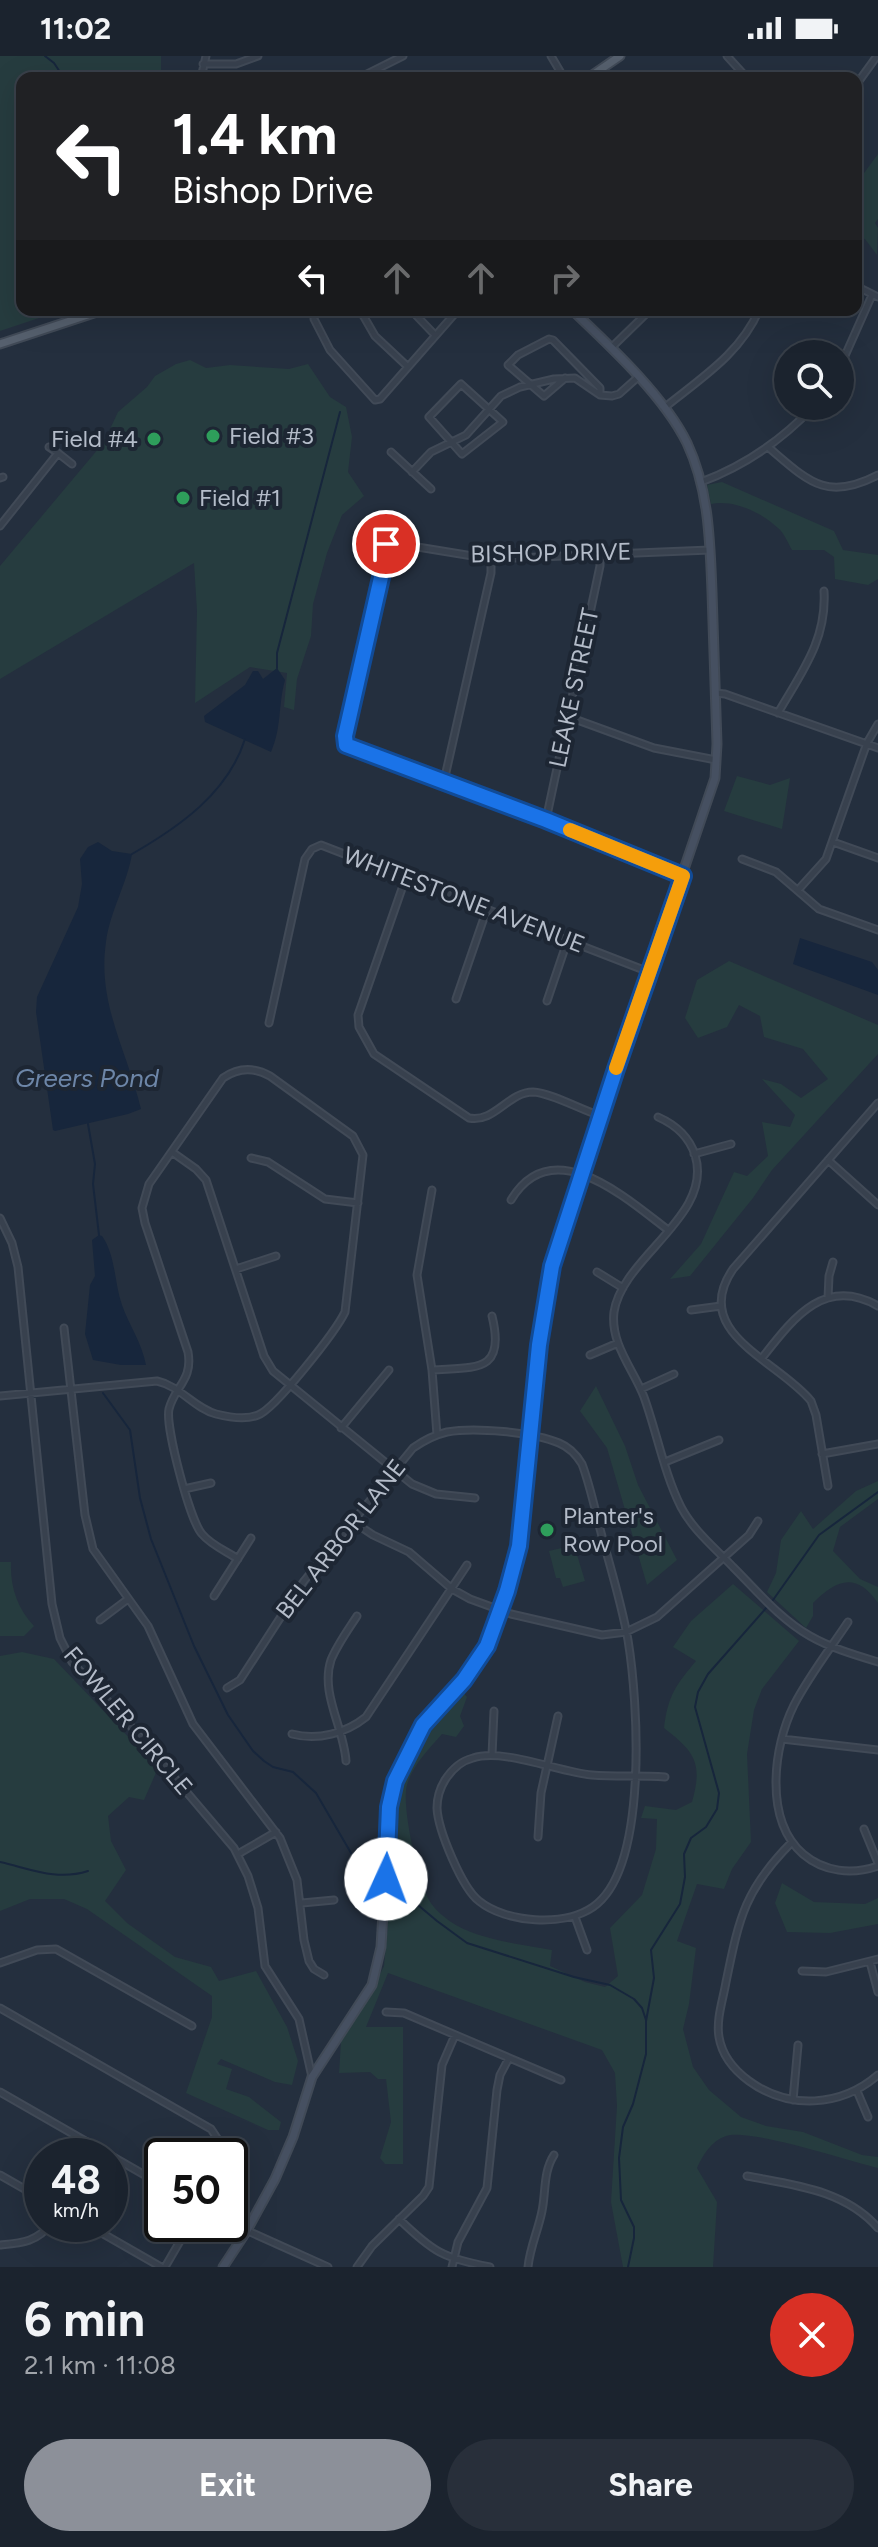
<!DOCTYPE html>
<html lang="en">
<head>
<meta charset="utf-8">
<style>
	:root { --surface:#1b232e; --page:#282f3a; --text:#f1f3f6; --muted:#a0a4aa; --line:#39404a; --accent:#8c9099 }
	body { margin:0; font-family:Figtree,sans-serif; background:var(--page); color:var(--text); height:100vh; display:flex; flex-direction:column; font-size:30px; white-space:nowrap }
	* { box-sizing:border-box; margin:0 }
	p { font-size:26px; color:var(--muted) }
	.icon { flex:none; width:44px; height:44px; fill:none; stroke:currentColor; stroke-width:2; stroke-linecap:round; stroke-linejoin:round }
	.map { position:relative; height:2211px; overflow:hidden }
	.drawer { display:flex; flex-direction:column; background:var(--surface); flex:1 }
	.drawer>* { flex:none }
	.banner { position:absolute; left:16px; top:16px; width:846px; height:244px; border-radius:16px; box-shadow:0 8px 32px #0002,0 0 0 2px var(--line); background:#202124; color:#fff; overflow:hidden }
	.tools { position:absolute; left:774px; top:284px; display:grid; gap:16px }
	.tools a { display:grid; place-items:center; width:80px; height:80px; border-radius:50%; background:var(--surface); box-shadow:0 8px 32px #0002,0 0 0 2px var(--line); font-size:40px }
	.speed { position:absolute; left:24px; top:2082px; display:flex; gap:16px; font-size:40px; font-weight:700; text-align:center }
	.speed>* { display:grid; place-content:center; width:104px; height:104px; border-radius:50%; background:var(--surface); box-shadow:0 8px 32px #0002,0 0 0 2px var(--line); line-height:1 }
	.speed small { font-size:20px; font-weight:400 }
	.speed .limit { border:4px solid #111; border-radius:12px; background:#fff; color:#111 }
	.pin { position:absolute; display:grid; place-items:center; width:68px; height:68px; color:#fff; margin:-34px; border:4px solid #fff; border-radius:50%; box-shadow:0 2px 8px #0007 }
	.me { position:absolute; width:88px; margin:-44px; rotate:2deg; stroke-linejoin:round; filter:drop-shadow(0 0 6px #0008) }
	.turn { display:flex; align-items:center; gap:28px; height:168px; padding:0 24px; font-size:36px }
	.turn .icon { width:104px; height:104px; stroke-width:2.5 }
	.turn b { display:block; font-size:56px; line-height:68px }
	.lanes { display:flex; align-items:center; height:76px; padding:0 24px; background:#0003; justify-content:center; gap:40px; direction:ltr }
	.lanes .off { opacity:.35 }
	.round { display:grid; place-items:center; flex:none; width:84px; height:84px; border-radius:42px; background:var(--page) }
	.head { display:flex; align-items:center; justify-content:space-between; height:136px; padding:0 24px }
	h1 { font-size:48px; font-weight:700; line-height:60px }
	.cta { display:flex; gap:16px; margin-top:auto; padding:16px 24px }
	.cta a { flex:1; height:92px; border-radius:48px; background:var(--accent); color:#fff; font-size:32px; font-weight:700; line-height:92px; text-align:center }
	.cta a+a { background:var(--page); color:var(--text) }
	.status { display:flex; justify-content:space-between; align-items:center; height:56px; padding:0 40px; background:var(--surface); direction:ltr }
	.status svg { height:22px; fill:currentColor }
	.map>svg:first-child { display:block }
	.green { fill:#263c3f }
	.water { fill:#17263c }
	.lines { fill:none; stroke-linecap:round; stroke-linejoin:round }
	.stream { stroke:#17263c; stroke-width:2 }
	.street-casing { stroke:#414a57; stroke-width:9 }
	.secondary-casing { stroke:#414a57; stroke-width:11 }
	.primary-casing { stroke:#414a57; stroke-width:11 }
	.street { stroke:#38414e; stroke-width:5 }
	.secondary { stroke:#465061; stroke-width:7 }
	.primary { stroke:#56606e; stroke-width:7 }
	.route-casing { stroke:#114b97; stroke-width:20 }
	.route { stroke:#1a73e8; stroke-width:14 }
	.slow { stroke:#f59e0b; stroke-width:14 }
	.leisure-dot { fill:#2e9e5b; stroke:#1d2633; stroke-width:3 }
	.labels { text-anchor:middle; stroke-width:8; stroke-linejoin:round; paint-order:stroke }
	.poi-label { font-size:24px; fill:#b4bcc9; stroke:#1d2633; text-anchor:start }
	.street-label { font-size:24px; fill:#b4bcc9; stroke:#1d2633 }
	.water-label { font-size:26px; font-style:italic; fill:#6d86a8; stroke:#1d2633 }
</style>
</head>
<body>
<div class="status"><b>11:02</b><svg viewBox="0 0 49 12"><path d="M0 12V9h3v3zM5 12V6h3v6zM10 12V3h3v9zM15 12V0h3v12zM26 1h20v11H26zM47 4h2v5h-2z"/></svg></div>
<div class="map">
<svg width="878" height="2211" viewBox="0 0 878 2211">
	<rect width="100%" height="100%" fill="#242f3e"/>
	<!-- green -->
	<path class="green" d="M0,0h161v22h-139v232h41l-63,21z
		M878,98v65l-3,4 3,5 -1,27 -12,-16 -9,-2v-53z
		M190,304l16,8 24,-3 59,4 19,-5 22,33 16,10 6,30 -4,35 16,24 -22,19 -15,38 -14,51 -2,32 -14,43 -3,31 -10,-3 3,-34 -37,-6 -55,36 2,-92 -3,-48 -194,116v-113l104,-124 14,-30 29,-25 8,-11 21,-12z
		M722,426l112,49 9,19 35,5v24l-10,6 -33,-6 -1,-22 -10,-7h-32c-4,-7 -8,-17 -14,-22 -17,-16 -45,-29 -67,-24l-4,-19z
		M737,720l33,9 20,-7 -8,51 -58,-18z
		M729,905l149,64v29l-106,116 -19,28 -63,78 -20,3 31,-35 33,-72 13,4 21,-20 -6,-34 28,5 5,-12 -33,-36 19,5 20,14 27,-19 -25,-30 -39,-12 -4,-21 -21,-11 -12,22 -29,11 -13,-20 12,-38z
		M596,1330l29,60 13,39 39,75 -30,25 -40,-137 -27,-37z
		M878,1425v18l-38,28 -7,24 27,28 18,8v16c-22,-32 -42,-23 -65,0v13l-7,12 -39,-36 9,-19 5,-33 20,-29 12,18 43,-38z
		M574,1489l11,36 -22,6 -3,-9h-4l-7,-27z
		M0,1506h11c-1,24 6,46 23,64l-10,10h-24z
		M733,1528l66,57 -37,48 -8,21 -7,44 4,88 -19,27 -8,20 -27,-5 -20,57 19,7 -7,56 -6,25 10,38 16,23 32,27 25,9 37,6 59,23 16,2v11c-29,-7 -128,-40 -152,-32 -15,5 -23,19 -29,32l20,34 -4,65h-90l-12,-65 6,-96 -2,-33 -13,-23 -214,-77 -22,54h37v137h-18l-5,-6 11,-36 -5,-43h-8l-8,-7 -31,1 2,-31 25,-39 18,-37 12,-126 -4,-22 5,-23 9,-26 20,-36 35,-43 6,7 -7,19 4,10 -8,11 -14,-3c-13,15 -30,32 -35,51 -6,21 11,95 22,115 4,8 15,17 22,22 24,17 72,23 101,28l-2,16 35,16 20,5 13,-11 -8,-48 32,-33 14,-46 1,-30 -16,-1 4,-12 31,4 16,-8c11,-39 3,-50 -28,-74 4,-33 12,-43 32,-67l-23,-14 18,-26z
		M22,1596l32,7 104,109 -14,32 -15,-3 -21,19 3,25 15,29 -21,31 22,22 48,34 36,10 8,14 37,-10 31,56 11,34 -6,24 -17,-3 -54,-23 -4,5 15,5 -6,20 23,8 32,25 -2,8h-11l-82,-37 26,-76v-21l-125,-87 -23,-10h-34l-30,12v-255z
		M782,1827l32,19 51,2 13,-6v26l-48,9 -43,-1 -12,-29z"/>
	<!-- water -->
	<path class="water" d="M277,612l8,12c-7,25 -3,47 -14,72l-66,-30 -1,-6 41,-31 8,-14h5l5,8z
		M98,786l14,9 20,3c-5,30 -22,57 -26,88 -9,62 21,108 35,167l-13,5 -73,17 -2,-1 -17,-118 1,-15 41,-90 4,-23 -2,-25 8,-12z
		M800,882l72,24 6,8v25l-85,-31z
		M99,1179l3,1c14,20 12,46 20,69 7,20 20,38 24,60h-25l-28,-5 -8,-26 5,-49 5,-9 -3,-36z"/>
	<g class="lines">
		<!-- stream -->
		<path class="stream" d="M45,0l9,7 10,15
			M277,612v-15l63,-241
			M132,798c47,-27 96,-61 113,-115
			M88,1068l7,40 -2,20 6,51
			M103,1337l27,37 10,68 11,41 43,107 34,69 25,36 11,10 9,6 20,5 23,21 35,60 14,17 17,8
			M773,1544l46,-65 59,-43
			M0,1806c31,7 57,19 88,9
			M390,1824l24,18 4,7 19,16 30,22 107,34 36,8 24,14 8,9 4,12
			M628,2211l6,-29v-11l-13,-27 -2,-42 4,-31 10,-23 13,-50v-33l8,-43 -3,-28 29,-46 5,-27 -1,-23 7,-16 15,-11 11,-18 2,-16 -24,-86 3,-15 10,-18 59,-67"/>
		<!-- street casing -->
		<g class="street-casing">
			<path id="street" d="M551,0l13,22
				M727,0l20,22
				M203,8h33l22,-8
				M201,22l5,-22
				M359,22l44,-22
				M856,29l21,-29
				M856,230l22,11
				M319,254l-5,4v5l16,31 45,50 5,-1 78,-89
				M360,254l15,26 32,30
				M411,254l24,25
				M611,292l39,-38
				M840,311l32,-72
				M565,322l-21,18 -36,-31 10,-10 31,-16 4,1 47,48v7
				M461,328l42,38 -41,32 -33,-37z
				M664,352c37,-30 76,-54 95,-98
				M49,391l9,6
				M768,391c40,34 58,55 110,28
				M391,396l40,37
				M412,416l19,-20 35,-17 35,-39 19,-9 34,-8 21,-1 25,17 12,1 7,-2 18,-16
				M0,422l3,-1
				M701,426c43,-16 81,-42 113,-76
				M0,470l58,-73 14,11
				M715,637l10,1 153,54
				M778,657c23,-40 49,-73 46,-122
				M569,661l85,31 62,12
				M444,725l47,-208v-14
				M546,764l54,-254v-11
				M833,786l45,16
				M742,803l34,13 43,37 59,21
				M682,819l-316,-124 -16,-3 -6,-7 43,-199 104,17 219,-9
				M406,821l-48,138 1,12 15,27 95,64c26,5 39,-26 64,-26 19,1 48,18 68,24
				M798,834l28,-31 41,-116 11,-19
				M456,943l31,-90
				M547,945l21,-62
				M269,967l36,-164 7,-10 9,-4 328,127
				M658,1061c18,8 31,19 37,38 19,61 -73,102 -81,157 -4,32 20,58 30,85 13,36 20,76 37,110 12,23 34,41 52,60 24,24 47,52 77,69 21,12 45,19 68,26
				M172,1096l24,17 10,11 58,176 9,15 139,113 24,10 39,4
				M694,1098l37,-10
				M251,1102l17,4 57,37 33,4
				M828,1104l50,45
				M432,1134l-15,85 15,95 5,65
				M511,1144c41,-69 115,-2 157,30
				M0,1162l12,25 6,24 34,337 8,34 12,24 57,62 105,124 14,28 10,32 7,58 34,53 13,58
				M236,1213l40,-13
				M597,1216l26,16
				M828,1242l1,-22 4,-14
				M691,1254l30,-4
				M64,1272l21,187 8,34 55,77 45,98 87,114 17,42 7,60 5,21 5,8 10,6
				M590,1299l28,-12
				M762,1302c30,-38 62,-83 116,-52
				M432,1314c44,-3 74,3 60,-54
				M641,1333l33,-15
				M0,1340l157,-15c23,5 37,27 59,33 12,3 30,6 42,1 17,-6 78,-84 87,-103l18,-157 -10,-19 -83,-60c-16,-9 -31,-9 -47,2l-74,106 -7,24 3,15 43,129c5,28 -13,34 -19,57 -4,17 21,112 33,125 9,11 24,17 36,25
				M341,1372l48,-58
				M822,1398l56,-10
				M665,1406l54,-22
				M828,1430l-12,-71 -5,-14c-32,-40 -122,-68 -78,-132l145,-166
				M184,1433l27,-6
				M352,1465l21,14 36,17 43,37 18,10 41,15 91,21 24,-3 31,-15 92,-82 9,-14
				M214,1540l37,-58
				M100,1564l28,-21
				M848,1566c-18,27 -39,54 -54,83 -21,42 -30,115 9,149 21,18 49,21 75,12
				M227,1632l13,-8 64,-99 109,-133c10,-7 21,-13 34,-16 27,-5 86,0 112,11 10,4 17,11 23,21 9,24 14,51 21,76 9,33 19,66 25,100 10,61 21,228 -35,267 -29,20 -87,16 -114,-6 -17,-13 -41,-71 -42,-93 0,-10 3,-20 8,-28 7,-11 16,-19 28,-22 30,-10 86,14 119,17 24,2 49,0 73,2
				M292,1678c26,7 54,-1 74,-17l101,-152
				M782,1683l96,11
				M492,1699l2,-44
				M346,1705c-2,-33 -26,-68 -15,-101 6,-15 17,-30 26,-44
				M864,1773l14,34
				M538,1781l3,-44 17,-77
				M792,1786c-48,48 -53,77 -66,140 -3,18 -10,37 -7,55 3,18 15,33 30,44 40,29 92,26 129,-6
				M238,1798l38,-22
				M302,1847l32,-3
				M575,1861l12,33
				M870,1906l8,30
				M0,1907l37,-13 19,-1 136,77
				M802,1915l24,1 52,-13
				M0,1952l211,121 6,9 6,18
				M386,1956l18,1 157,67
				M857,2035l11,26
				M0,2036l162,93
				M793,2044l5,-55
				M0,2119l42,24
				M747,2120c47,9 98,14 131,52
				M399,2163c34,33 44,39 91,48
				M230,2167l98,44
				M86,2168l75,43
				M0,2189c20,-2 38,-3 50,-21
				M165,2211l25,-43
				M357,2211l15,-21 51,-50 6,-9 13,-122 13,-30
				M452,2211l6,-25 29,-54 10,-98 3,-15 9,-17
				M528,2211c2,-20 10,-36 14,-56 4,-19 1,-39 12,-56"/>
		</g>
		<!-- secondary casing -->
		<g class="secondary-casing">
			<path id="secondary" d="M223,2211l23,-35 29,-53 18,-42 19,-60 60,-92 9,-38 8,-140 6,-26 28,-56 57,-68 12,-22 15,-44 12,-45 20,-201 13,-79 64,-197 99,-291 2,-34c-2,-51 -3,-101 -5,-152 -2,-51 -3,-102 -25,-149 -23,-47 -77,-97 -115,-133"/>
		</g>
		<!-- primary casing -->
		<g class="primary-casing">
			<path id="primary" d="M588,22l32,-22
				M0,288l103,-34"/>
		</g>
		<!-- street -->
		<use href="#street" class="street"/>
		<!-- secondary -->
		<use href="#secondary" class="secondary"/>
		<!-- primary -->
		<use href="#primary" class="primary"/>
	</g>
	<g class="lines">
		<!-- route casing -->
		<g class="route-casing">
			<path id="route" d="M386,488l-4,29 -37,163 1,9 200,75 137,56 -67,193 -64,197 -13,79 -20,201 -12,45 -20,55 -23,34 -41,45 -28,56 -6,26 -3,72"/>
		</g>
		<!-- route -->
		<use href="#route" class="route"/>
		<!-- slow -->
		<path class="slow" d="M570,774l113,46 -67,192"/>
	</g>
	<!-- markers -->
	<g class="leisure-dot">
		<circle cx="213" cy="380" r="8"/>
		<circle cx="154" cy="383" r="8"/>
		<circle cx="183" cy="442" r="8"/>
		<circle cx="547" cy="1474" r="8"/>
	</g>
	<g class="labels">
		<!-- poi labels -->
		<g class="poi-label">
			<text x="229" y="388">Field #3</text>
			<text x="138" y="391" text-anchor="end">Field #4</text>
			<text x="199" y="450">Field #1</text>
			<text x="563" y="1468">Planter's<tspan x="563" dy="28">Row Pool</tspan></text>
		</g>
		<!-- street labels -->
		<g class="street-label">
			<text transform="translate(551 497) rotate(-1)" y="8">BISHOP DRIVE</text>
			<text transform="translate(574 632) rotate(-78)" y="8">LEAKE STREET</text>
			<text transform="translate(464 844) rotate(21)" y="8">WHITESTONE AVENUE</text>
			<text transform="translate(341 1483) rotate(-52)" y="8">BEL ARBOR LANE</text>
			<text transform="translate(128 1665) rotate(50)" y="8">FOWLER CIRCLE</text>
		</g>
		<!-- water labels -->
		<g class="water-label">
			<text x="87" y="1031">Greers Pond</text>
		</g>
	</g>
</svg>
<div class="tools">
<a><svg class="icon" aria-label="search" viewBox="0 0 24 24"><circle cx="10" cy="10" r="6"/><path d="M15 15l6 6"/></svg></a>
</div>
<div class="speed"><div>48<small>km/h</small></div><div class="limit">50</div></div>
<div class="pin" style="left:386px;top:488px;background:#d93025"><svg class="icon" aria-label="arrive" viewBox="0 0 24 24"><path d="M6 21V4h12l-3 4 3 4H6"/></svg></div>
<svg class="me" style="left:386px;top:1823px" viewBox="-20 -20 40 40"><circle r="19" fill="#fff"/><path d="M0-13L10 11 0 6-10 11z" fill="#1a73e8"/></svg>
<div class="banner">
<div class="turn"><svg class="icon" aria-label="left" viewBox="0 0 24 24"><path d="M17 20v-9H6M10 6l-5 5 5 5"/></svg><div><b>1.4 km</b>Bishop Drive</div></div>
<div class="lanes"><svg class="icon" aria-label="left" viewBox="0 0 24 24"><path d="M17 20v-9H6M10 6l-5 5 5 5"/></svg><svg class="icon off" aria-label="ahead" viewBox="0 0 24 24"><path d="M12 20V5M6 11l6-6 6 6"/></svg><svg class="icon off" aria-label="ahead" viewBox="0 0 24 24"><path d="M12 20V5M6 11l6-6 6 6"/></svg><svg class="icon off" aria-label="right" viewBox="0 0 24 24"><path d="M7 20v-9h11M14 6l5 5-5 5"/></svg></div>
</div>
</div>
<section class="drawer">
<div class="head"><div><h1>6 min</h1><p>2.1 km · 11:08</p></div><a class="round" style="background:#d93025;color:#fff"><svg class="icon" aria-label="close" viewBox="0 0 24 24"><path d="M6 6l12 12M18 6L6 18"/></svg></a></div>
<div class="cta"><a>Exit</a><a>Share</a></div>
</section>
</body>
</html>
